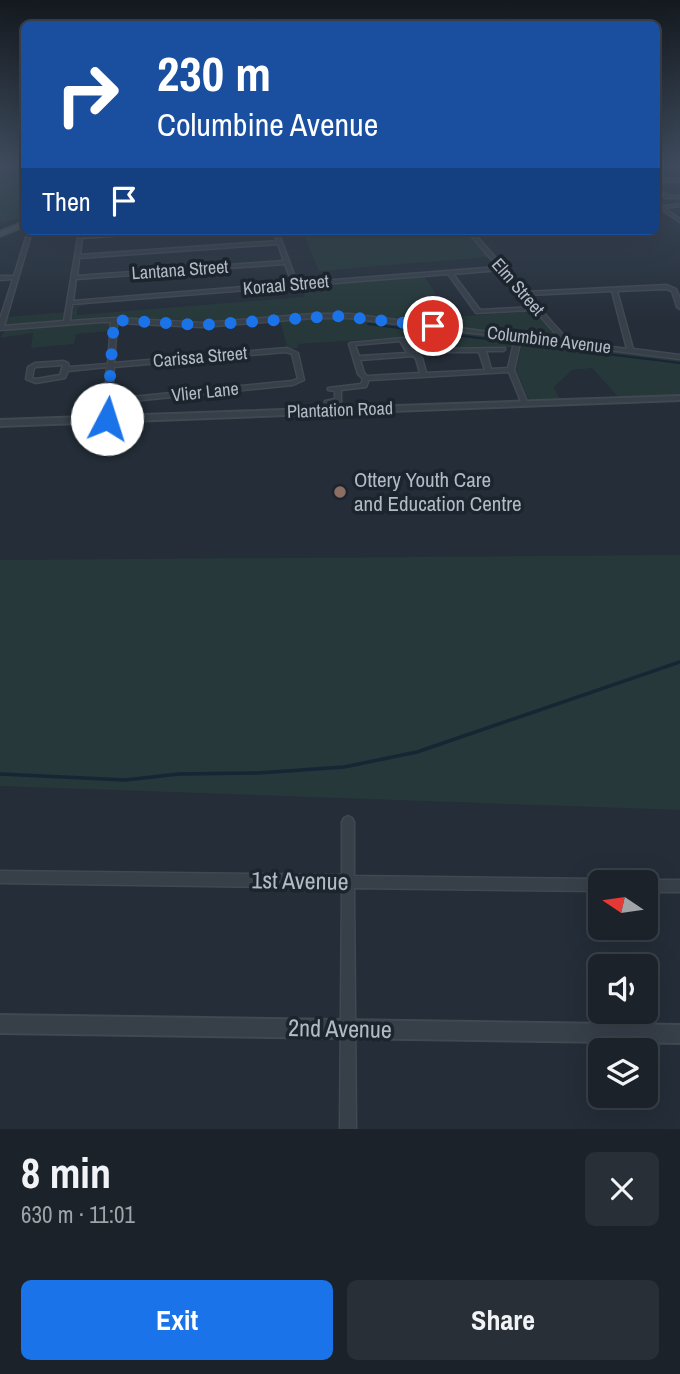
<!DOCTYPE html>
<html lang="en">
<head>
<meta charset="utf-8">
<style>
	:root { --surface:#1b222a; --page:#282f36; --text:#f1f3f6; --muted:#a0a4a8; --line:#393f47; --accent:#1a73e8 }
	body { margin:0; font-family:"Archivo Narrow",sans-serif; background:var(--page); color:var(--text); height:100vh; display:flex; flex-direction:column; font-size:26px; white-space:nowrap }
	* { box-sizing:border-box; margin:0 }
	p { font-size:23px; color:var(--muted) }
	.icon { flex:none; width:38px; height:38px; fill:none; stroke:currentColor; stroke-width:2; stroke-linecap:round; stroke-linejoin:round }
	.map { position:relative; height:1129px; overflow:hidden }
	.side { display:flex; flex-direction:column; background:var(--surface); flex:1 }
	.side>* { flex:none }
	.guide { position:absolute; left:21px; top:21px; width:639px; height:214px; border-radius:10px; box-shadow:0 7px 28px #0002,0 0 0 2px var(--line); background:#1a4fa0; color:#fff; overflow:hidden }
	.needle { width:46px; rotate:283deg }
	.controls { position:absolute; left:588px; top:870px; display:grid; gap:14px }
	.controls a { display:grid; place-items:center; width:70px; height:70px; border-radius:10px; background:var(--surface); box-shadow:0 7px 28px #0002,0 0 0 2px var(--line); font-size:35px }
	.pin { position:absolute; display:grid; place-items:center; width:60px; height:60px; color:#fff; margin:-30px; border:4px solid #fff; border-radius:50%; box-shadow:0 2px 7px #0007 }
	.me { position:absolute; width:77px; margin:-38px; rotate:5deg; stroke-linejoin:round; filter:drop-shadow(0 0 5px #0008) }
	.turn { display:flex; align-items:center; gap:24px; height:147px; padding:0 21px; font-size:32px }
	.turn .icon { width:91px; height:91px; stroke-width:2.5 }
	.turn b { display:block; font-size:49px; line-height:60px }
	.then { display:flex; align-items:center; height:66px; padding:0 21px; background:#0003; gap:14px; font-size:26px }
	.round { display:grid; place-items:center; flex:none; width:74px; height:74px; border-radius:10px; background:var(--page) }
	.overview { display:flex; align-items:center; justify-content:space-between; height:119px; padding:0 21px }
	h1 { font-size:42px; font-weight:700; line-height:52px }
	.action { display:flex; gap:14px; margin-top:auto; padding:14px 21px }
	.action a { flex:1; height:80px; border-radius:10px; background:var(--accent); color:#fff; font-size:28px; font-weight:700; line-height:80px; text-align:center }
	.action a+a { background:var(--page); color:var(--text) }
	.map>svg:first-child { display:block }
	.green { fill:#263839 }
	.lines { fill:none; stroke-linecap:round; stroke-linejoin:round }
	.stream-far1 { stroke:#182535; stroke-width:2 }
	.stream { stroke:#182535; stroke-width:3.5 }
	.minor-casing { stroke:#404852; stroke-width:3 }
	.tertiary-casing { stroke:#404852; stroke-width:4 }
	.secondary-casing { stroke:#404852; stroke-width:4 }
	.minor { fill:#373f49; fill-rule:evenodd }
	.tertiary { fill:#373f49; fill-rule:evenodd }
	.secondary { fill:#464e5c; fill-rule:evenodd }
	.route { stroke:#1a73e8; stroke-width:12; stroke-dasharray:0 21.6 }
	.education-dot { fill:#8d6e63; stroke:#1c242e; stroke-width:2.5 }
	.labels { text-anchor:middle; stroke-width:7; stroke-linejoin:round; paint-order:stroke }
	.far-street-label { font-size:18px; fill:#b2bac5; stroke:#1c242e }
	.poi-label { font-size:21px; fill:#b2bac5; stroke:#1c242e; text-anchor:start }
	.near-street-label { font-size:24px; fill:#b2bac5; stroke:#1c242e }
</style>
</head>
<body>
<div class="map">
<svg width="680" height="1129" viewBox="0 0 680 1129">
	<rect width="100%" height="100%" fill="#242d38"/>
	<!-- green -->
	<path class="green" d="M0,166h24v52l-24,4z
		M302,231h163l23,26 -169,14z
		M423,275l28,42 83,-6 25,26 -5,2 -212,-24 -140,9 -131,-5 2,-13 23,-4 -18,5 -1,8 228,-18 -4,-12z
		M67,312l-4,9 -59,4 2,-8z
		M322,318l38,1 147,18 8,5 -1,5 -102,3 -5,-13 -109,7v4l-10,1 -8,-28z
		M95,322l15,1v8l-34,3 -2,10 -43,4 2,-15 -33,5 6,-9z
		M529,340l151,18v37l-61,3 -27,-30 -20,2 -18,17 6,13 -30,-1 -3,-2 -11,-27 6,-27z
		M680,555v255l-680,-24v-226z"/>
	<g class="lines">
		<!-- stream-far1 -->
		<path class="stream-far1" d="M368,324l143,18
			M525,344l155,19"/>
		<!-- stream -->
		<path class="stream" d="M0,774l125,6 54,-6 79,-1 86,-6 73,-15 263,-90"/>
		<!-- minor casing -->
		<g class="minor-casing">
			<path id="minor" d="M674,166h6v3z
				M656,173l11,7v2h-2l-9,-6z
				M656,188l13,8h11v2h-14l-10,-7z
				M680,204v2l-16,2 16,11v3l-22,-15z
				M28,231h4l-28,95 60,-5 15,-90h4v4l64,-4h23l-2,1 -86,6 -2,17 197,-14 -3,-10h4l19,52 201,-16 -31,-36h5l54,61 141,-7 9,4 4,10v10l-3,-2 -5,-16 -6,-2 -49,2 16,58 47,6v4l-159,-20 -7,31 14,34 -1,1h-4l-1,-1 -13,-32 -140,8 -3,7 -25,3v12l-16,1v-2l10,-2v-8l-7,-1v-2l33,-4 2,-5 -5,-5 -9,-30 1,-1 54,-5 9,14 4,1 5,5 4,15 59,-3 -6,-18h-43v-2l2,-1 67,-1v2l-2,1h-17l5,18 17,-1 7,-30 -166,-20h-35l-112,9 -85,-4 -3,40 173,-15 11,5 6,27 -11,5 -181,18 -2,16 -3,2 -3,-2 3,-52 -39,4 -3,7 -29,5 -10,-4 2,-12 7,-4 29,-2 4,2 1,4 39,-3 3,-42h-10l-101,8v-11l13,-40 -13,1v-4h14zM278,244l6,17 -207,15 2,-18zM285,264l7,19 -219,18 3,-22zM500,270l32,37 -52,3 -27,-36zM448,274l28,39 59,-3 27,31 -213,-27h-35l-112,9 -88,-5 -44,3 2,-17zM612,291l15,58 -58,-8 -29,-32v-2l-12,-12zM400,341l7,12 -48,3 -4,-11zM286,352l6,2 6,25 -6,2 -180,18 2,-32zM413,356l3,3 4,14 -53,3 -3,-3 -4,-13zM63,365l-3,10 -24,4 -4,-1 2,-10 2,-1z
				M348,816l4,2 2,4v54l246,3 5,3h-5v9l-246,-3 2,241h-16l2,-241 -342,-5v-12l342,4v-53l2,-4z
				M646,880h34v12h-34v-10h-5z"/>
		</g>
		<!-- tertiary casing -->
		<g class="tertiary-casing">
			<path id="tertiary" d="M680,179v2l-24,1v-2z
				M680,396v4l-680,26v-6z
				M0,1015l680,10v18l-680,-10z"/>
		</g>
		<!-- secondary casing -->
		<g class="secondary-casing">
			<path id="secondary" d="M24,222v4l-24,10v-4z"/>
		</g>
		<!-- minor -->
		<use href="#minor" class="minor"/>
		<!-- tertiary -->
		<use href="#tertiary" class="tertiary"/>
		<!-- secondary -->
		<use href="#secondary" class="secondary"/>
	</g>
	<!-- sky -->
	<linearGradient id="sky" x2="0" y2="1"><stop stop-color="#14191f"/><stop offset="0.51" stop-color="#3f4c5e"/><stop offset="1" stop-color="#3f4c5e" stop-opacity="0"/></linearGradient>
	<rect width="680" height="324" fill="url(#sky)"/>
	<g class="lines">
		<!-- route -->
		<path class="route" d="M107,419l7,-99 87,5 136,-9 96,10"/>
	</g>
	<!-- markers -->
	<circle class="education-dot" cx="340" cy="492" r="7"/>
	<g class="labels">
		<!-- far-street labels -->
		<g class="far-street-label">
			<text transform="translate(180 270) rotate(-4)" y="6">Lantana Street</text>
			<text transform="translate(286 285) rotate(-5)" y="6">Koraal Street</text>
			<text transform="translate(518 287) rotate(49)" y="6">Elm Street</text>
			<text transform="translate(549 340) rotate(7)" y="6">Columbine Avenue</text>
			<text transform="translate(200 357) rotate(-5)" y="6">Carissa Street</text>
			<text transform="translate(205 392) rotate(-6)" y="6">Vlier Lane</text>
			<text transform="translate(340 410) rotate(-2)" y="6">Plantation Road</text>
		</g>
		<!-- poi labels -->
		<g class="poi-label">
			<text x="354" y="487">Ottery Youth Care<tspan x="354" dy="24">and Education Centre</tspan></text>
		</g>
		<!-- near-street labels -->
		<g class="near-street-label">
			<text transform="translate(300 881) rotate(1)" y="8">1st Avenue</text>
			<text transform="translate(340 1029) rotate(1)" y="8">2nd Avenue</text>
		</g>
	</g>
</svg>
<div class="controls">
<a><svg class="needle" viewBox="-14 -14 28 28"><path d="M0-13l5 13h-10z" fill="#e53935"/><path d="M0 13l5-13h-10z" fill="#a0a4a8"/></svg></a>
<a><svg class="icon" aria-label="sound" viewBox="0 0 24 24"><path d="M4 9h4l5-4v14l-5-4H4zM17 9q2 3 0 6"/></svg></a>
<a><svg class="icon" aria-label="layers" viewBox="0 0 24 24"><path d="M12 4l9 5-9 5-9-5zM3 14l9 5 9-5"/></svg></a>
</div>
<div class="pin" style="left:433px;top:326px;background:#d93025"><svg class="icon" aria-label="arrive" viewBox="0 0 24 24"><path d="M6 21V4h12l-3 4 3 4H6"/></svg></div>
<svg class="me" style="left:107px;top:419px" viewBox="-20 -20 40 40"><circle r="19" fill="#fff"/><path d="M0-13L10 11 0 6-10 11z" fill="#1a73e8"/></svg>
<div class="guide">
<div class="turn"><svg class="icon" aria-label="right" viewBox="0 0 24 24"><path d="M7 20v-9h11M14 6l5 5-5 5"/></svg><div><b>230 m</b>Columbine Avenue</div></div>
<div class="then">Then<svg class="icon" aria-label="arrive" viewBox="0 0 24 24"><path d="M6 21V4h12l-3 4 3 4H6"/></svg></div>
</div>
</div>
<section class="side">
<div class="overview"><div><h1>8 min</h1><p>630 m · 11:01</p></div><a class="round"><svg class="icon" aria-label="close" viewBox="0 0 24 24"><path d="M6 6l12 12M18 6L6 18"/></svg></a></div>
<div class="action"><a>Exit</a><a>Share</a></div>
</section>
</body>
</html>
